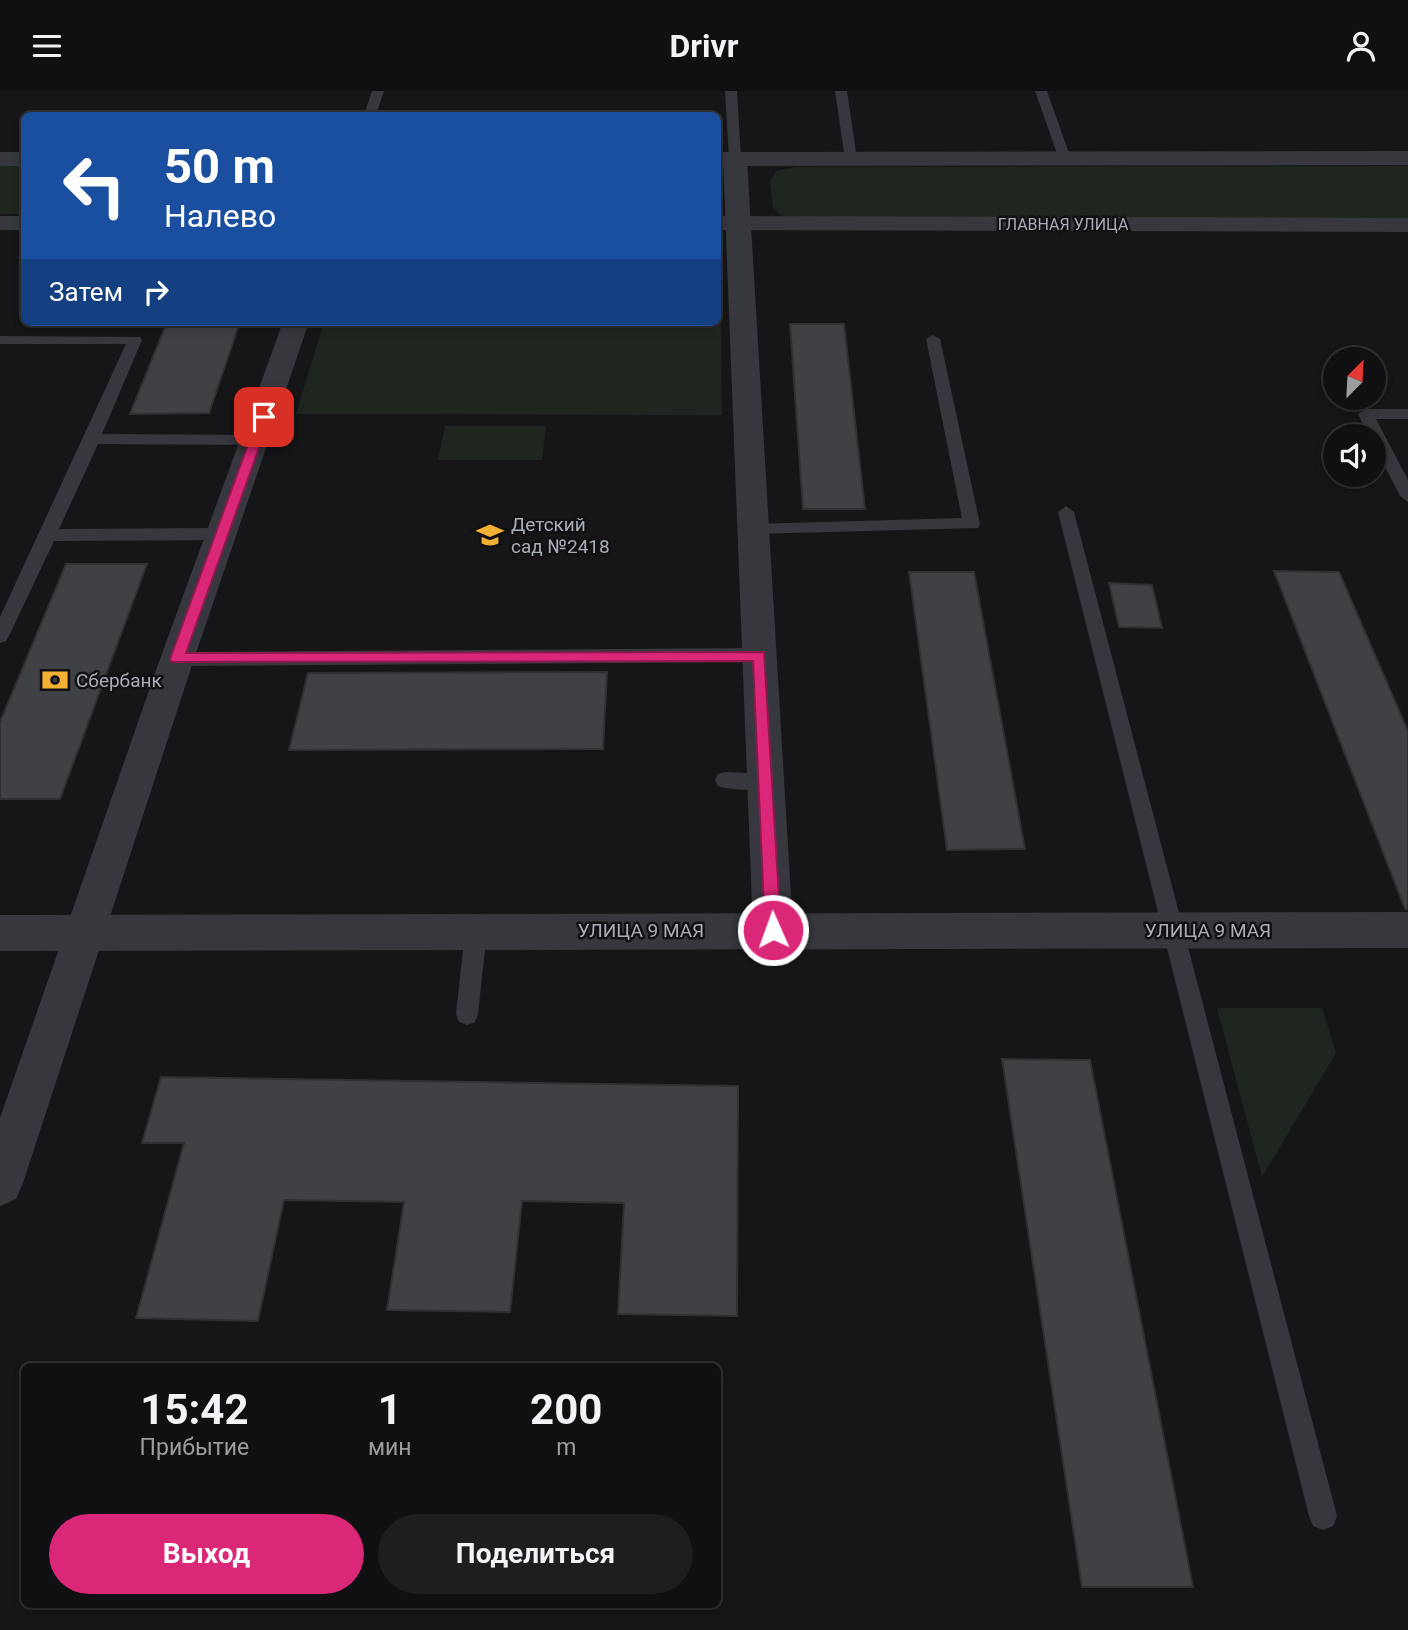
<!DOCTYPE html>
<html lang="ru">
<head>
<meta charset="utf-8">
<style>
	:root { --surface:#101012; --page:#1e1e20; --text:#f1f3f6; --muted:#9c9d9f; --line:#303032; --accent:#db2777 }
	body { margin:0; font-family:Roboto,sans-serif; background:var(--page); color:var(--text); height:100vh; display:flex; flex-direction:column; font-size:26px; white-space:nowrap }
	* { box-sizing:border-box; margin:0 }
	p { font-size:23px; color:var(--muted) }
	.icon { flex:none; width:38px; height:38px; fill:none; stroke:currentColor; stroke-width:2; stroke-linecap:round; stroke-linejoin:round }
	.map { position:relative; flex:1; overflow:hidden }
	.panel { position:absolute; left:21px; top:1272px; width:700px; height:245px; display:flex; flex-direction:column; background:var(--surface); border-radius:10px; box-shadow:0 4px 10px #0003,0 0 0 2px var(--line) }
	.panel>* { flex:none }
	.hud { position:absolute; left:21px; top:21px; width:700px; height:214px; border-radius:10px; box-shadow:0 4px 10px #0003,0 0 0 2px var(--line); background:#1a4fa0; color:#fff; overflow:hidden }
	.needle { width:46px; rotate:24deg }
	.fabs { position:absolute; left:1323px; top:256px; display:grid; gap:14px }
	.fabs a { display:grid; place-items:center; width:63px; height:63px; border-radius:50%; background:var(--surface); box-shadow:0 4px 10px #0003,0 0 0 2px var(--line); font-size:35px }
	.pin { position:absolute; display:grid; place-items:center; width:60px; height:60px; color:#fff; margin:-30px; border-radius:14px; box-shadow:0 4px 10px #0006 }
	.me { position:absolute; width:77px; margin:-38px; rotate:358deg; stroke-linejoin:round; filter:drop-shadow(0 0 5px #0008) }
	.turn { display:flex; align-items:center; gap:24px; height:147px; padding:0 28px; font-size:32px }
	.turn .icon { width:91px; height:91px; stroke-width:2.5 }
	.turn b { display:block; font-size:49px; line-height:60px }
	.then { display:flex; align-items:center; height:66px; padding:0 28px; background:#0003; gap:14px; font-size:26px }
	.eta { display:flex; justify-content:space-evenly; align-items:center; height:119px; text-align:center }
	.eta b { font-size:42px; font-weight:700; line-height:49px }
	.button { display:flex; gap:14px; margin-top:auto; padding:14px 28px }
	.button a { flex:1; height:80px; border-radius:42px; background:var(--accent); color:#fff; font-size:28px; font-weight:700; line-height:80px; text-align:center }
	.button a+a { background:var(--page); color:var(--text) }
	header { display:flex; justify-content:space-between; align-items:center; height:91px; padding:0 28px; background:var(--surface); font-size:32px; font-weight:700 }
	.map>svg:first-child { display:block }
	.green { fill:#1e261f }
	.building { fill:#404145; stroke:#303034; stroke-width:2 }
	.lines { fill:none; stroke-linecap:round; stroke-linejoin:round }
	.service { fill:#37383d; fill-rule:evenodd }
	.minor { fill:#37383d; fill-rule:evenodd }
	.tertiary { fill:#37383d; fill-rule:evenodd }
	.route { fill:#db2777; stroke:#8e194d; stroke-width:2 }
	.labels { text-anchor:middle; stroke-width:5; stroke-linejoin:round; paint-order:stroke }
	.far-street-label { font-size:16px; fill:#a8adb8; stroke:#111113 }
	.poi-label { font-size:19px; fill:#a8adb8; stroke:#111113; text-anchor:start }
	.street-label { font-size:19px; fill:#a8adb8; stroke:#111113 }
</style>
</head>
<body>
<header><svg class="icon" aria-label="menu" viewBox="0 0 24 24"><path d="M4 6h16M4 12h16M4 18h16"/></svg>Drivr<svg class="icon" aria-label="person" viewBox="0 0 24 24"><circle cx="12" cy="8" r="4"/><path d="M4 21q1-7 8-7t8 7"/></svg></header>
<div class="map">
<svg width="1408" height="1539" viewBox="0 0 1408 1539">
	<rect width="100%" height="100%" fill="#161618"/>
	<!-- green -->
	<path class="green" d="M0,74h24v49h-24z
		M1408,75v54l-624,-2 -11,-10 -3,-27 6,-10 20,-4z
		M718,156h2l2,168 -426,-1 28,-92h394z
		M445,335h101l-4,34h-104z
		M1217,917h105l14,45 -74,124z"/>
	<!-- building -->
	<path class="building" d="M167,231h73l-31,91 -79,1z
		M790,233h54l21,185h-62z
		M66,473h81l-87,235h-60v-77z
		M1274,480l65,1 69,159v178h-3z
		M909,481h65l51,277 -78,1z
		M1109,492l43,2 10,43 -43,-1z
		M607,581l-4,77 -314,1 19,-77z
		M1002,968l88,1 103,527h-111z
		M161,986l577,9 -1,230 -119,-2 6,-111 -102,-2 -12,111 -123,-2 17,-108 -120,-2 -26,121 -122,-3 48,-175h-42z"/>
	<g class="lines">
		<!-- service -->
		<path class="service" d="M372,0h12l-8,24h-12z
			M725,0h12l4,68 -6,4 -6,-4z
			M835,0h12l10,68 -2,3h-8l-2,-3z
			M1035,0h12l24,68 -2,3 -4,1 -6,-4z
			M933,244l7,4 40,185 -2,4 -230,6 -3,-4 9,-6 208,-6 -36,-179z
			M0,245l140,1 2,3 -40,94 154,1 8,5 -8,5 -158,-1 -39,85 160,-1 9,6 -9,6 -165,1 -45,95 -3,5 -6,2v-26l126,-273h-126z
			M1366,318h42v10h-32l32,61v22l-8,-6 -26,-51v-9h-5l-11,-22z
			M1066,415l8,6 263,1004 -4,10 -10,4 -10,-4 -4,-10 -251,-1004z
			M760,557l7,2 2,5 -2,5 -7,2 -583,4 -7,-2 -2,-5 2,-5 7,-2z
			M725,681l48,2 3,6 -3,6c-15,5 -40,5 -55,0l-3,-6 3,-6z
			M476,830l8,3 3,7 -9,83 -3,8 -8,3 -8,-3 -3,-8 9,-83 3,-7z"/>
		<!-- minor -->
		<path class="minor" d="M735,61l8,2 4,5 46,771 -6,13 -14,5 -14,-5 -6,-13 -30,-771 4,-5z
			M283,231h26l-115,337 -171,524 -7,16 -16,7v-88l160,-459z"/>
		<!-- tertiary -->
		<path class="tertiary" d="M1408,60v14l-690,1v-14z
			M0,61h24v14h-24z
			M0,125h24v14h-24z
			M718,125l690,2v14l-690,-2z
			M1408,821v36l-1408,3v-36z"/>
	</g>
	<!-- route -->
	<path class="route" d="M264,322l6,4 -84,236 578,-1 17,278 -2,5 -6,2 -6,-2 -2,-5 -12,-269 -581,1 -2,-3 88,-242z"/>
	<!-- icons -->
	<defs>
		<g id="school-bare" transform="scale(2.1)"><path d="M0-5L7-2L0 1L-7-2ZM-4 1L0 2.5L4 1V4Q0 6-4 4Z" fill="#f2b134" stroke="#111113" stroke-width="2.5" paint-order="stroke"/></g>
		<g id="bank-bare" transform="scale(2.1)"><path d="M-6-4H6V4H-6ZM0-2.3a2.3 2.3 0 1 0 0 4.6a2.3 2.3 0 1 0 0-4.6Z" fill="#f2b134" stroke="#111113" stroke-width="2.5" paint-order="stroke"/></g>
	</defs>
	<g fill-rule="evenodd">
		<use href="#school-bare" x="490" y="444"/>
		<use href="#bank-bare" x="55" y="589"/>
	</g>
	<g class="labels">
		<!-- far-street labels -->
		<g class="far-street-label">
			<text x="1063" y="139">ГЛАВНАЯ УЛИЦА</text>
		</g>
		<!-- poi labels -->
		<g class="poi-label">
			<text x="511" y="440">Детский<tspan x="511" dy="22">сад №2418</tspan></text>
			<text x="76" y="596">Сбербанк</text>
		</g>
		<!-- street labels -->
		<g class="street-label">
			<text x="641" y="846">УЛИЦА 9 МАЯ</text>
			<text x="1208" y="846">УЛИЦА 9 МАЯ</text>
		</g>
	</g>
</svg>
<div class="fabs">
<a><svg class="needle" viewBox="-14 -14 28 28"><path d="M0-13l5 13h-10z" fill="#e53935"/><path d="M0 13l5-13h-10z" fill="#9c9d9f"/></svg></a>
<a><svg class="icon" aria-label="sound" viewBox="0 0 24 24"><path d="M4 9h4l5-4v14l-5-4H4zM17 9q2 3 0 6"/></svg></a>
</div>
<div class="pin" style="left:264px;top:326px;background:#d93025"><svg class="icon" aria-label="arrive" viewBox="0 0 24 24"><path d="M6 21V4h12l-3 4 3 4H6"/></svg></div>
<svg class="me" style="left:773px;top:839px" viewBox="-20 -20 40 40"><circle r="17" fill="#db2777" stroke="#fff" stroke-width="3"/><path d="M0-11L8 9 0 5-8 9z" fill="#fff"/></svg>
<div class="hud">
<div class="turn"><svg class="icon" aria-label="left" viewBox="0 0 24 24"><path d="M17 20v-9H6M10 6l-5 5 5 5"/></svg><div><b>50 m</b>Налево</div></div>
<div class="then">Затем<svg class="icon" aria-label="right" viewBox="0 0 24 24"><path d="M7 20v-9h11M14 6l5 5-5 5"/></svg></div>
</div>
<section class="panel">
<div class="eta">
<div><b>15:42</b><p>Прибытие</p></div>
<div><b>1</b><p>мин</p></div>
<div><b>200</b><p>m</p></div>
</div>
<div class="button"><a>Выход</a><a>Поделиться</a></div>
</section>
</div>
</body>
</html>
